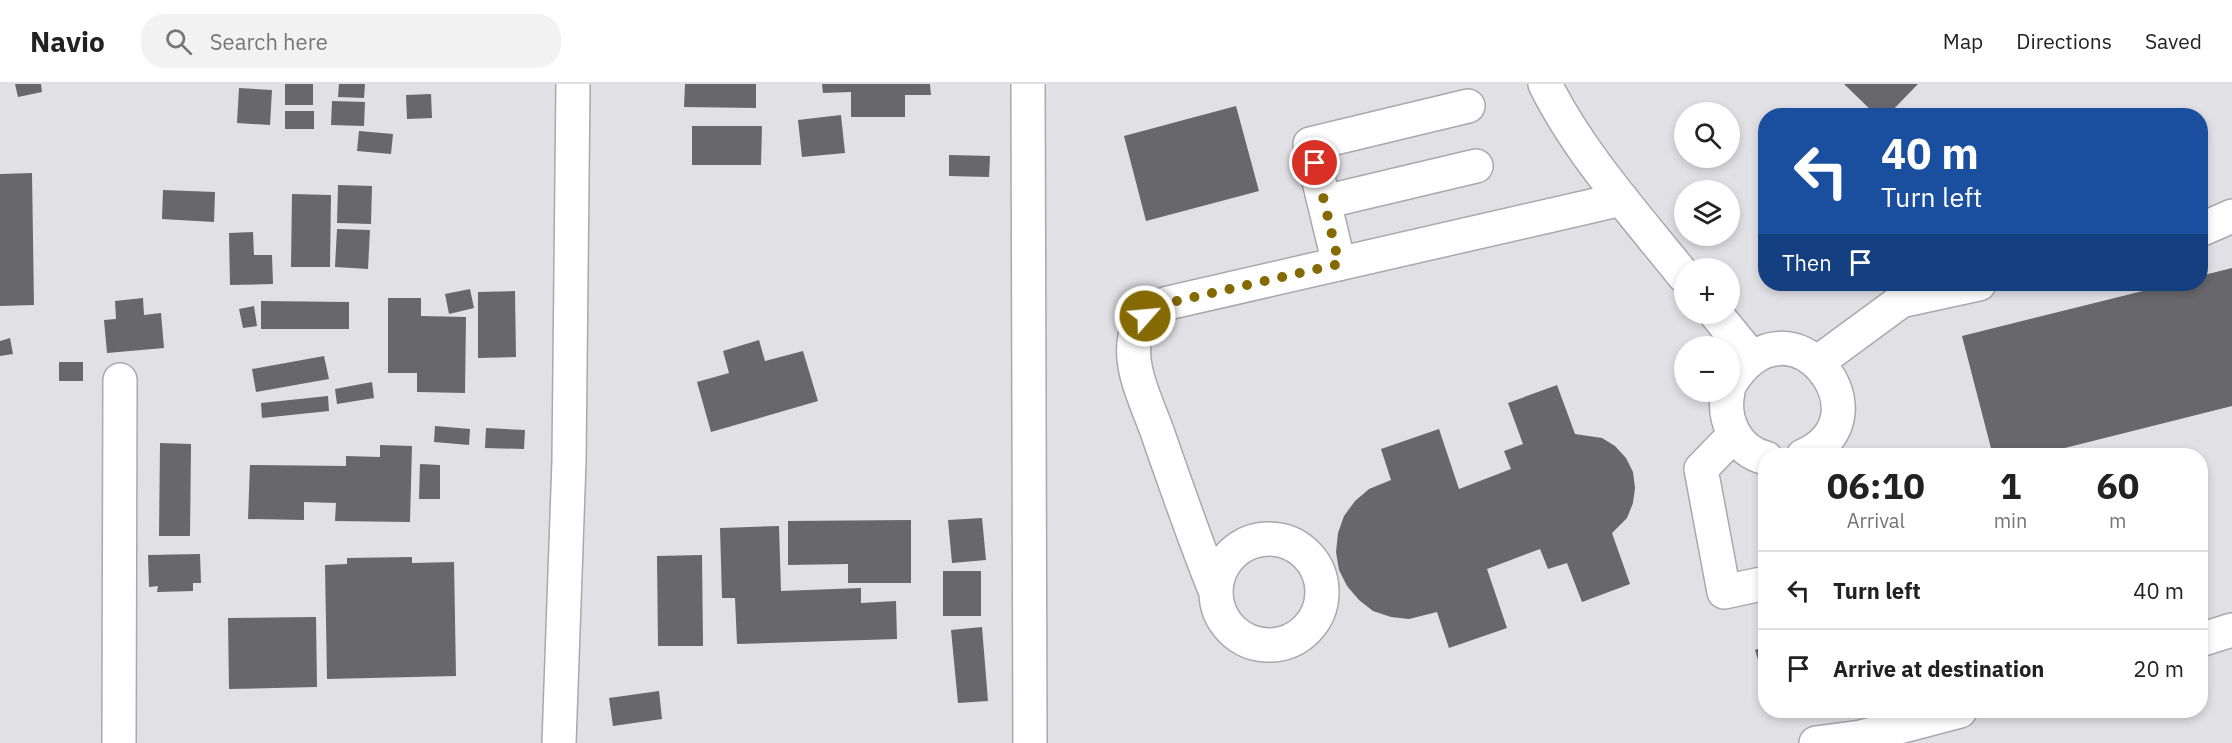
<!DOCTYPE html>
<html lang="en">
<head>
<meta charset="utf-8">
<style>
	:root { --surface:#fff; --page:#f2f2f2; --text:#222; --muted:#767676; --line:#e0e0e0 }
	body { margin:0; font-family:"IBM Plex Sans",sans-serif; background:var(--page); color:var(--text); height:100vh; display:flex; flex-direction:column; font-size:22px; white-space:nowrap }
	* { box-sizing:border-box; margin:0 }
	p { font-size:20px; color:var(--muted) }
	.icon { flex:none; width:33px; height:33px; fill:none; stroke:currentColor; stroke-width:2; stroke-linecap:round; stroke-linejoin:round }
	.map { position:relative; flex:1; overflow:hidden }
	.sheet { position:absolute; left:1758px; top:364px; width:450px; height:270px; display:flex; flex-direction:column; background:var(--surface); border-radius:24px; box-shadow:0 3px 9px #0003 }
	.sheet>* { flex:none }
	.guide { position:absolute; left:1758px; top:24px; width:450px; height:183px; border-radius:24px; box-shadow:0 3px 9px #0003; background:#1a4fa0; color:#fff; overflow:hidden }
	.tools { position:absolute; left:1674px; top:18px; display:grid; gap:12px }
	.tools a { display:grid; place-items:center; width:66px; height:66px; border-radius:50%; background:var(--surface); box-shadow:0 3px 9px #0003; font-size:30px }
	.pin { position:absolute; display:grid; place-items:center; width:51px; height:51px; color:#fff; margin:-26px; border:3px solid #fff; border-radius:50%; box-shadow:0 2px 6px #0007 }
	.me { position:absolute; width:66px; margin:-33px; rotate:63deg; stroke-linejoin:round; filter:drop-shadow(0 0 4px #0008) }
	.turn { display:flex; align-items:center; gap:21px; height:126px; padding:0 24px; font-size:27px }
	.turn .icon { width:78px; height:78px; stroke-width:2.5 }
	.turn b { display:block; font-size:42px; line-height:51px }
	.then { display:flex; align-items:center; height:57px; padding:0 24px; background:#0003; gap:12px; font-size:22px }
	.eta { display:flex; justify-content:space-evenly; align-items:center; height:102px; text-align:center }
	.eta b { font-size:36px; font-weight:700; line-height:42px }
	ul { padding:0; list-style:none }
	li { display:flex; align-items:center; gap:18px; height:78px; padding:0 24px; border-top:2px solid var(--line) }
	li div { flex:1 }
	li b { display:block; font-size:22px }
	li em { font-style:normal }
	header { display:flex; align-items:center; gap:36px; box-sizing:border-box; height:84px; padding:0 30px; background:var(--surface); border-bottom:2px solid var(--line) }
	header strong { font-size:28px }
	nav { display:flex; gap:33px; margin-inline-start:auto; font-size:21px }
	.search { width:420px; height:54px; background:var(--page); display:flex; align-items:center; gap:15px; box-sizing:border-box; padding:0 21px; border-radius:24px; color:var(--muted); font-size:22px }
	.map>svg:first-child { display:block }
	.building { fill:#68676b }
	.lines { fill:none; stroke-linecap:round; stroke-linejoin:round }
	.minor-casing { stroke:#a9a8ac; stroke-width:36 }
	.minor { stroke:#fff; stroke-width:33 }
	.route { stroke:#856903; stroke-width:10; stroke-dasharray:0 18 }
</style>
</head>
<body>
<header>
<strong>Navio</strong>
<div class="search"><svg class="icon" aria-label="search" viewBox="0 0 24 24"><circle cx="10" cy="10" r="6"/><path d="M15 15l6 6"/></svg>Search here</div>
<nav><a>Map</a><a>Directions</a><a>Saved</a></nav>
</header>
<div class="map">
<svg width="2232" height="659" viewBox="0 0 2232 659">
	<rect width="100%" height="100%" fill="#e1e0e5"/>
	<!-- building -->
	<path class="building" d="M15,0h26l1,8 -24,5z
		M285,0h28v21h-28z
		M339,0h26l-1,14 -26,-1z
		M685,0h71v24l-72,-1z
		M822,0h108l1,11h-26v22h-54v-25l-28,1z
		M1844,0h74l-31,32h-10z
		M239,4l33,2 -2,35 -33,-2z
		M431,10l1,24 -25,1 -1,-24z
		M332,17l33,1 -1,24 -33,-1z
		M1236,22l23,85 -113,30 -22,-85z
		M285,27h29v18h-29z
		M841,31l4,38 -43,4 -4,-37z
		M692,42h70l-1,39h-69z
		M359,47l34,3 -2,20 -34,-3z
		M949,71l41,1 -1,21 -40,-1z
		M32,89l2,132 -34,1v-132z
		M338,101l34,1 -1,38 -34,-1z
		M163,106l52,2 -1,30 -52,-3z
		M292,110l39,1 -1,72h-39z
		M337,145l33,1 -2,39 -33,-2z
		M253,148l1,23h18l1,29 -43,1 -1,-52z
		M2232,184v138l-199,50h-40l-31,-120 209,-52h29v-8z
		M470,205l4,19 -25,6 -4,-20z
		M515,207l1,66 -38,1v-66z
		M143,214l1,17 17,-2 3,35 -57,5 -3,-33 12,-1 -1,-18z
		M388,214h33v18l45,1 -1,76 -48,-1v-19h-29z
		M261,217l88,1v27h-88z
		M254,222l3,20 -14,2 -4,-19z
		M10,254l3,16 -13,2v-15z
		M759,256l6,21 38,-10 15,50 -107,31 -14,-50 32,-9 -6,-22z
		M324,272l5,23 -73,13 -4,-23z
		M59,278h24v19h-24z
		M372,298l2,16 -37,6 -2,-15z
		M1557,301l18,49 27,4 13,8 11,12 7,14 2,16 -2,15 -6,15 -15,15 18,51 -48,18 -15,-39 -19,6 -8,-20 -53,20 20,59 -58,20 -12,-36 -28,7 -18,-2 -18,-6 -14,-11 -12,-14 -8,-16 -3,-18 2,-19 6,-17 11,-15 14,-12 22,-9 -10,-31 58,-20 20,60 52,-20 -7,-18 19,-7 -15,-41z
		M328,312l1,15 -67,7 -1,-15z
		M435,342l35,3 -1,16 -35,-3z
		M486,344l39,2 -1,19 -39,-1z
		M160,359l31,1 -1,92h-31z
		M380,361l32,1 -2,76 -75,-1 1,-18 -32,-1v18l-56,-1 2,-54 96,1v-10l34,1z
		M420,380l20,1v34h-21z
		M982,434l4,42 -34,3 -4,-43z
		M911,436v63h-63v-19l-60,1v-44z
		M779,442l2,65 80,-3v15l35,-2 1,38 -160,5 -2,-46h-13l-2,-70z
		M200,470l1,29h-8v8l-36,1 1,-6 -9,1 -1,-32z
		M702,471l1,91h-45l-1,-90z
		M412,473v6l42,-1 2,114 -129,3 -2,-114 22,-1v-6z
		M943,487h38v45h-38z
		M316,533l1,70 -88,2 -1,-71z
		M982,543l6,74 -30,2 -7,-73z
		M1766,562v18l-6,2 -5,-16z
		M659,607l3,28 -49,7 -4,-28z"/>
	<g class="lines">
		<!-- minor casing -->
		<g class="minor-casing">
			<path id="minor" d="M1028,0l2,659
				M1545,0c34,69 91,132 139,192
				M1324,118l152,-36
				M2200,146l32,-14
				M1339,180l-29,-120 158,-38
				M1716,230l36,44
				M1818,278l83,-61 78,-17
				M1730,300c59,-98 163,33 73,72
				M1728,308c-6,27 8,59 38,66
				M1734,351l-33,34 23,123 42,-9
				M1216 508a53 53 0 1 1 106 0a53 53 0 1 1-106 0Z
				M1215,506c-21,-52 -39,-104 -57,-156 -10,-29 -30,-66 -23,-97 4,-19 16,-28 33,-34l454,-104
				M2200,556l32,-10
				M119,659l1,-363
				M559,659l10,-282 4,-377
				M1816,659l45,-6 99,-26"/>
		</g>
		<!-- minor -->
		<use href="#minor" class="minor"/>
	</g>
	<g class="lines">
		<!-- route -->
		<path class="route" d="M1145,232l9,-8 14,-5 171,-39 -24,-101"/>
	</g>
</svg>
<div class="tools">
<a><svg class="icon" aria-label="search" viewBox="0 0 24 24"><circle cx="10" cy="10" r="6"/><path d="M15 15l6 6"/></svg></a>
<a><svg class="icon" aria-label="layers" viewBox="0 0 24 24"><path d="M12 4l9 5-9 5-9-5zM3 14l9 5 9-5"/></svg></a>
<a>+</a>
<a>−</a>
</div>
<div class="pin" style="left:1315px;top:79px;background:#d93025"><svg class="icon" aria-label="arrive" viewBox="0 0 24 24"><path d="M6 21V4h12l-3 4 3 4H6"/></svg></div>
<svg class="me" style="left:1145px;top:232px" viewBox="-20 -20 40 40"><circle r="17" fill="#856903" stroke="#fff" stroke-width="3"/><path d="M0-11L8 9 0 5-8 9z" fill="#fff"/></svg>
<div class="guide">
<div class="turn"><svg class="icon" aria-label="left" viewBox="0 0 24 24"><path d="M17 20v-9H6M10 6l-5 5 5 5"/></svg><div><b>40 m</b>Turn left</div></div>
<div class="then">Then<svg class="icon" aria-label="arrive" viewBox="0 0 24 24"><path d="M6 21V4h12l-3 4 3 4H6"/></svg></div>
</div>
<section class="sheet">
<div class="eta">
<div><b>06:10</b><p>Arrival</p></div>
<div><b>1</b><p>min</p></div>
<div><b>60</b><p>m</p></div>
</div>
<ul>
<li><svg class="icon" aria-label="left" viewBox="0 0 24 24"><path d="M17 20v-9H6M10 6l-5 5 5 5"/></svg><div><b>Turn left</b></div><em>40 m</em></li>
<li><svg class="icon" aria-label="arrive" viewBox="0 0 24 24"><path d="M6 21V4h12l-3 4 3 4H6"/></svg><div><b>Arrive at destination</b></div><em>20 m</em></li>
</ul>
</section>
</div>
</body>
</html>
